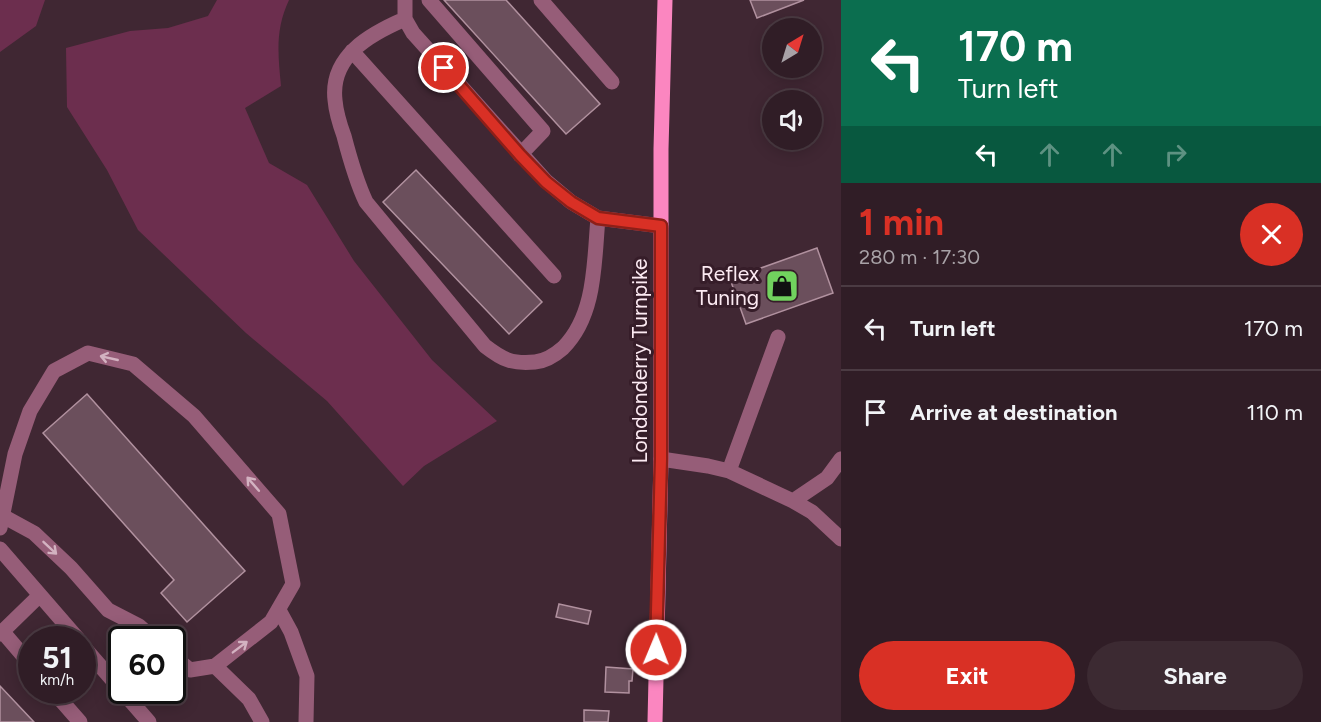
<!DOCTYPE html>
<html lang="en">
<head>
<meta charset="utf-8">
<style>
	:root { --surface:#301d26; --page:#3c2a32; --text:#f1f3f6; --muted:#a8a2a7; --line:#4b3b43; --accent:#d93025 }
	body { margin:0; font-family:Figtree,sans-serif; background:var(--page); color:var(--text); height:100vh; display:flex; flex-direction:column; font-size:22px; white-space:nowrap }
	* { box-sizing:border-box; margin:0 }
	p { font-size:20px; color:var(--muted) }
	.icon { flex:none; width:33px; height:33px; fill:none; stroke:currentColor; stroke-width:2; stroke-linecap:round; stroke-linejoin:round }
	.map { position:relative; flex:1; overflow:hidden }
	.details { display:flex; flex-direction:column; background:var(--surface); width:480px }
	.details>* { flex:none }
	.banner { background:#0b6e4f; color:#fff; overflow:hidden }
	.needle { width:39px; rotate:38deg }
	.controls { position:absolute; left:762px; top:18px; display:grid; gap:12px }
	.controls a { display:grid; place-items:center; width:60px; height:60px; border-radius:50%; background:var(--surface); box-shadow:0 3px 15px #0003,0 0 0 2px var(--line); font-size:30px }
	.speed { position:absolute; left:18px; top:626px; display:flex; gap:12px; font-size:30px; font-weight:700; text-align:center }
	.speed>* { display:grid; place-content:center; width:78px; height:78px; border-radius:50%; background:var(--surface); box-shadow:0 3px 15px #0003,0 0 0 2px var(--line); line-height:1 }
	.speed small { font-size:15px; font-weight:400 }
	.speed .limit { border:3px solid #111; border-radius:9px; background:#fff; color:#111 }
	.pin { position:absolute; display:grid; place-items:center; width:51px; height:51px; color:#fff; margin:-26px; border:3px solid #fff; border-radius:50%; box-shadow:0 2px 6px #0007 }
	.me { position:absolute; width:66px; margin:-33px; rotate:1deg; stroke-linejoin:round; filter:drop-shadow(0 0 4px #0008) }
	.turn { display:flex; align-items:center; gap:21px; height:126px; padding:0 18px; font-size:27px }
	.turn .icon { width:78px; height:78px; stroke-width:2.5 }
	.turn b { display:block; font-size:42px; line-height:51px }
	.lanes { display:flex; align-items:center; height:57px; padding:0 18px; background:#0003; justify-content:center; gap:30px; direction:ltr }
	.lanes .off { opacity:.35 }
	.round { display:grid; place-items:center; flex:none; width:63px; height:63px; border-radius:32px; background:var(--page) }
	.head { display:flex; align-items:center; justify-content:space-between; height:102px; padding:0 18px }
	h1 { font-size:36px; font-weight:700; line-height:45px; color:var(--accent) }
	.button { display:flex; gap:12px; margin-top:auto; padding:12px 18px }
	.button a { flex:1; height:69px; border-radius:36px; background:var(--accent); color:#fff; font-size:24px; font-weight:700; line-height:69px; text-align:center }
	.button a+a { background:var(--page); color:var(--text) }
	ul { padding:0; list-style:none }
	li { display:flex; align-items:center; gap:18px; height:84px; padding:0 18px; border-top:2px solid var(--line) }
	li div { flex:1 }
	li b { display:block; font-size:22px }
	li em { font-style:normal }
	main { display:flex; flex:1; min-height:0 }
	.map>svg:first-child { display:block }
	.green { fill:#6c2e4e }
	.building { fill:#6b4f5c; stroke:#b1919f; stroke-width:1.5 }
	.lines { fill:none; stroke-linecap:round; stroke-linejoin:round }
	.minor { stroke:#965d78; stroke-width:15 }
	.major { stroke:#fb86c0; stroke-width:15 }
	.oneway { stroke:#d3b2c1 }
	.route-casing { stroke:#8d1f18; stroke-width:15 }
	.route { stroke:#d93025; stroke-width:10 }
	.labels { text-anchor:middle; stroke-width:6; stroke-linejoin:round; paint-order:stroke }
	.poi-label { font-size:21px; fill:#fceaf2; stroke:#361d29; text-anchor:end }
	.street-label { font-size:21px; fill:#fceaf2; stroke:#361d29 }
</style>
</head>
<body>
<main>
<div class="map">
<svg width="841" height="722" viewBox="0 0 841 722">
	<rect width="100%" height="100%" fill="#402733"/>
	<!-- green -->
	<path class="green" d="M0,0h45l-9,26 -36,26z
		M217,0h72c-14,30 -11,54 -8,86l-36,22 24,55 38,22 47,76 78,99 65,61 -73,45 -21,20 -76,-85 -81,-68 -108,-103 -31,-60 -40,-63 -1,-59 64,-17 38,-3 40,-12z"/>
	<!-- building -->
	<path class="building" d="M444,0h62l94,104 -34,30z
		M750,0h54l-47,18z
		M416,170l126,132 -33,32 -126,-132z
		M817,248l16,45 -87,31 -16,-45z
		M87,394l158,177 -58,51 -26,-29 13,-13 -131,-147z
		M559,604l32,7 -3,13 -32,-7z
		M606,667l27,2 -1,12h-3v12l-24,-1z
		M0,686l34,36h-34z
		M584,710l25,1 -1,11h-24z"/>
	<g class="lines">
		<!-- minor -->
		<path class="minor" d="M405,0v19l8,14 133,148 25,21 27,16 63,8
			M429,0l114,131 -23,24
			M541,0l71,82
			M405,19c-35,15 -75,37 -70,81 1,12 5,25 9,36 6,23 12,45 22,66l119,144c18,14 27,18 50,16 11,-1 20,-7 28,-14 33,-33 31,-86 35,-130
			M352,51l202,225
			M661,459l47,7 21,5 64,30 19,11 29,27
			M729,471l49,-134
			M793,501l34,-23 14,-19
			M1,515l33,18 37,35 37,42 31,16 15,13
			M0,528l15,-74 15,-43 24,-40 34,-18 45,11 61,52 85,98 14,70 -22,38 -56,44 -25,4 -18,-15
			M0,549l78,90
			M279,610l12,22 16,44 -1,46
			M2,631l30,35
			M0,634l40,-39
			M82,645l67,77
			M215,666l34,33 13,23
			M52,690l28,32"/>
		<!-- major -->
		<path class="major" d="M655,722l6,-263v-310l4,-149"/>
	</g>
	<!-- one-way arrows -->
	<defs><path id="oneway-shaft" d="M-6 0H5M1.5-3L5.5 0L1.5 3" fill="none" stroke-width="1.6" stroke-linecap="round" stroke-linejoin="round" transform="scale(1.5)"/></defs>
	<g class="oneway">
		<use href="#oneway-shaft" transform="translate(109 358) rotate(-167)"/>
		<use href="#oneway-shaft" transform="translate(253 484) rotate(-131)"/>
		<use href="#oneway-shaft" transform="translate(50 548) rotate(43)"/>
		<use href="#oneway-shaft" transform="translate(240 647) rotate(-37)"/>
	</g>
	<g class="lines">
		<!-- route casing -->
		<g class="route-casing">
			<path id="route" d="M444,68l76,87 26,27 25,20 27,16 63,8v233l-5,191"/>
		</g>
		<!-- route -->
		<use href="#route" class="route"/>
	</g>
	<!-- icons -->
	<defs>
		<g id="shop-square" transform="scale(1.725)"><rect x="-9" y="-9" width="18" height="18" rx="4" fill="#71d25e" stroke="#361d29"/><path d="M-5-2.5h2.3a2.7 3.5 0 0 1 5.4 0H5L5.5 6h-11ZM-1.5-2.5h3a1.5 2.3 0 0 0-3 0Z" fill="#111"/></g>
	</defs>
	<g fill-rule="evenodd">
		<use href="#shop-square" x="782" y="286"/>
	</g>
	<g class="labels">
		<!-- poi labels -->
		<g class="poi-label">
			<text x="759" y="281">Reflex<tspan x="759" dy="24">Tuning</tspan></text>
		</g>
		<!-- street labels -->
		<g class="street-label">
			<text transform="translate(640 361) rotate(-90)" y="7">Londonderry Turnpike</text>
		</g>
	</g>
</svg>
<div class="controls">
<a><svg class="needle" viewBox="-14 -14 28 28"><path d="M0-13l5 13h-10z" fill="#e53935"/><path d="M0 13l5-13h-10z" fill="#a8a2a7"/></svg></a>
<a><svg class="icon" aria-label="sound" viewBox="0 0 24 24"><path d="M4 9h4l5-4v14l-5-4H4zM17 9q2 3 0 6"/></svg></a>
</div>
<div class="speed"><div>51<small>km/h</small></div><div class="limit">60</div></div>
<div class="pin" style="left:444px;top:68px;background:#d93025"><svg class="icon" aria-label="arrive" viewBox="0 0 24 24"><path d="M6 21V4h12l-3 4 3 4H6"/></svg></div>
<svg class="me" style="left:656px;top:650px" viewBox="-20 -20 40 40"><circle r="17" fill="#d93025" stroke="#fff" stroke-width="3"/><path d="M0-11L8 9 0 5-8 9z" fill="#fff"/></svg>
</div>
<section class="details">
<div class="banner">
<div class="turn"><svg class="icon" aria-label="left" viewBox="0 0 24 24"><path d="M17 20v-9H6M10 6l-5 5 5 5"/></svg><div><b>170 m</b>Turn left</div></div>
<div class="lanes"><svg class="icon" aria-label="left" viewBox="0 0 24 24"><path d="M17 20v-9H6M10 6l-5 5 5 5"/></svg><svg class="icon off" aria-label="ahead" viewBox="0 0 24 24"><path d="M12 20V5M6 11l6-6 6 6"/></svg><svg class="icon off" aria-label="ahead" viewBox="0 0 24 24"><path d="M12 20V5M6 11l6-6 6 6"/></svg><svg class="icon off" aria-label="right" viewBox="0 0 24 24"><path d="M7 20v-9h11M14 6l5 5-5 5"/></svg></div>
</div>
<div class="head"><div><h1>1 min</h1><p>280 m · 17:30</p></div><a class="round" style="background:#d93025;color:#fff"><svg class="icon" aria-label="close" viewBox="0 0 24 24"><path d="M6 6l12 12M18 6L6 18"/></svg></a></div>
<ul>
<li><svg class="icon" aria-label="left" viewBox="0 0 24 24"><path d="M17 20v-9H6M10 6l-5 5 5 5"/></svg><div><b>Turn left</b></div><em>170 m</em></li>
<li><svg class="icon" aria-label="arrive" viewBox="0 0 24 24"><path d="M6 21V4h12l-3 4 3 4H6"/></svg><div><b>Arrive at destination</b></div><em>110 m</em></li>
</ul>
<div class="button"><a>Exit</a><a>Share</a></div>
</section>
</main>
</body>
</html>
